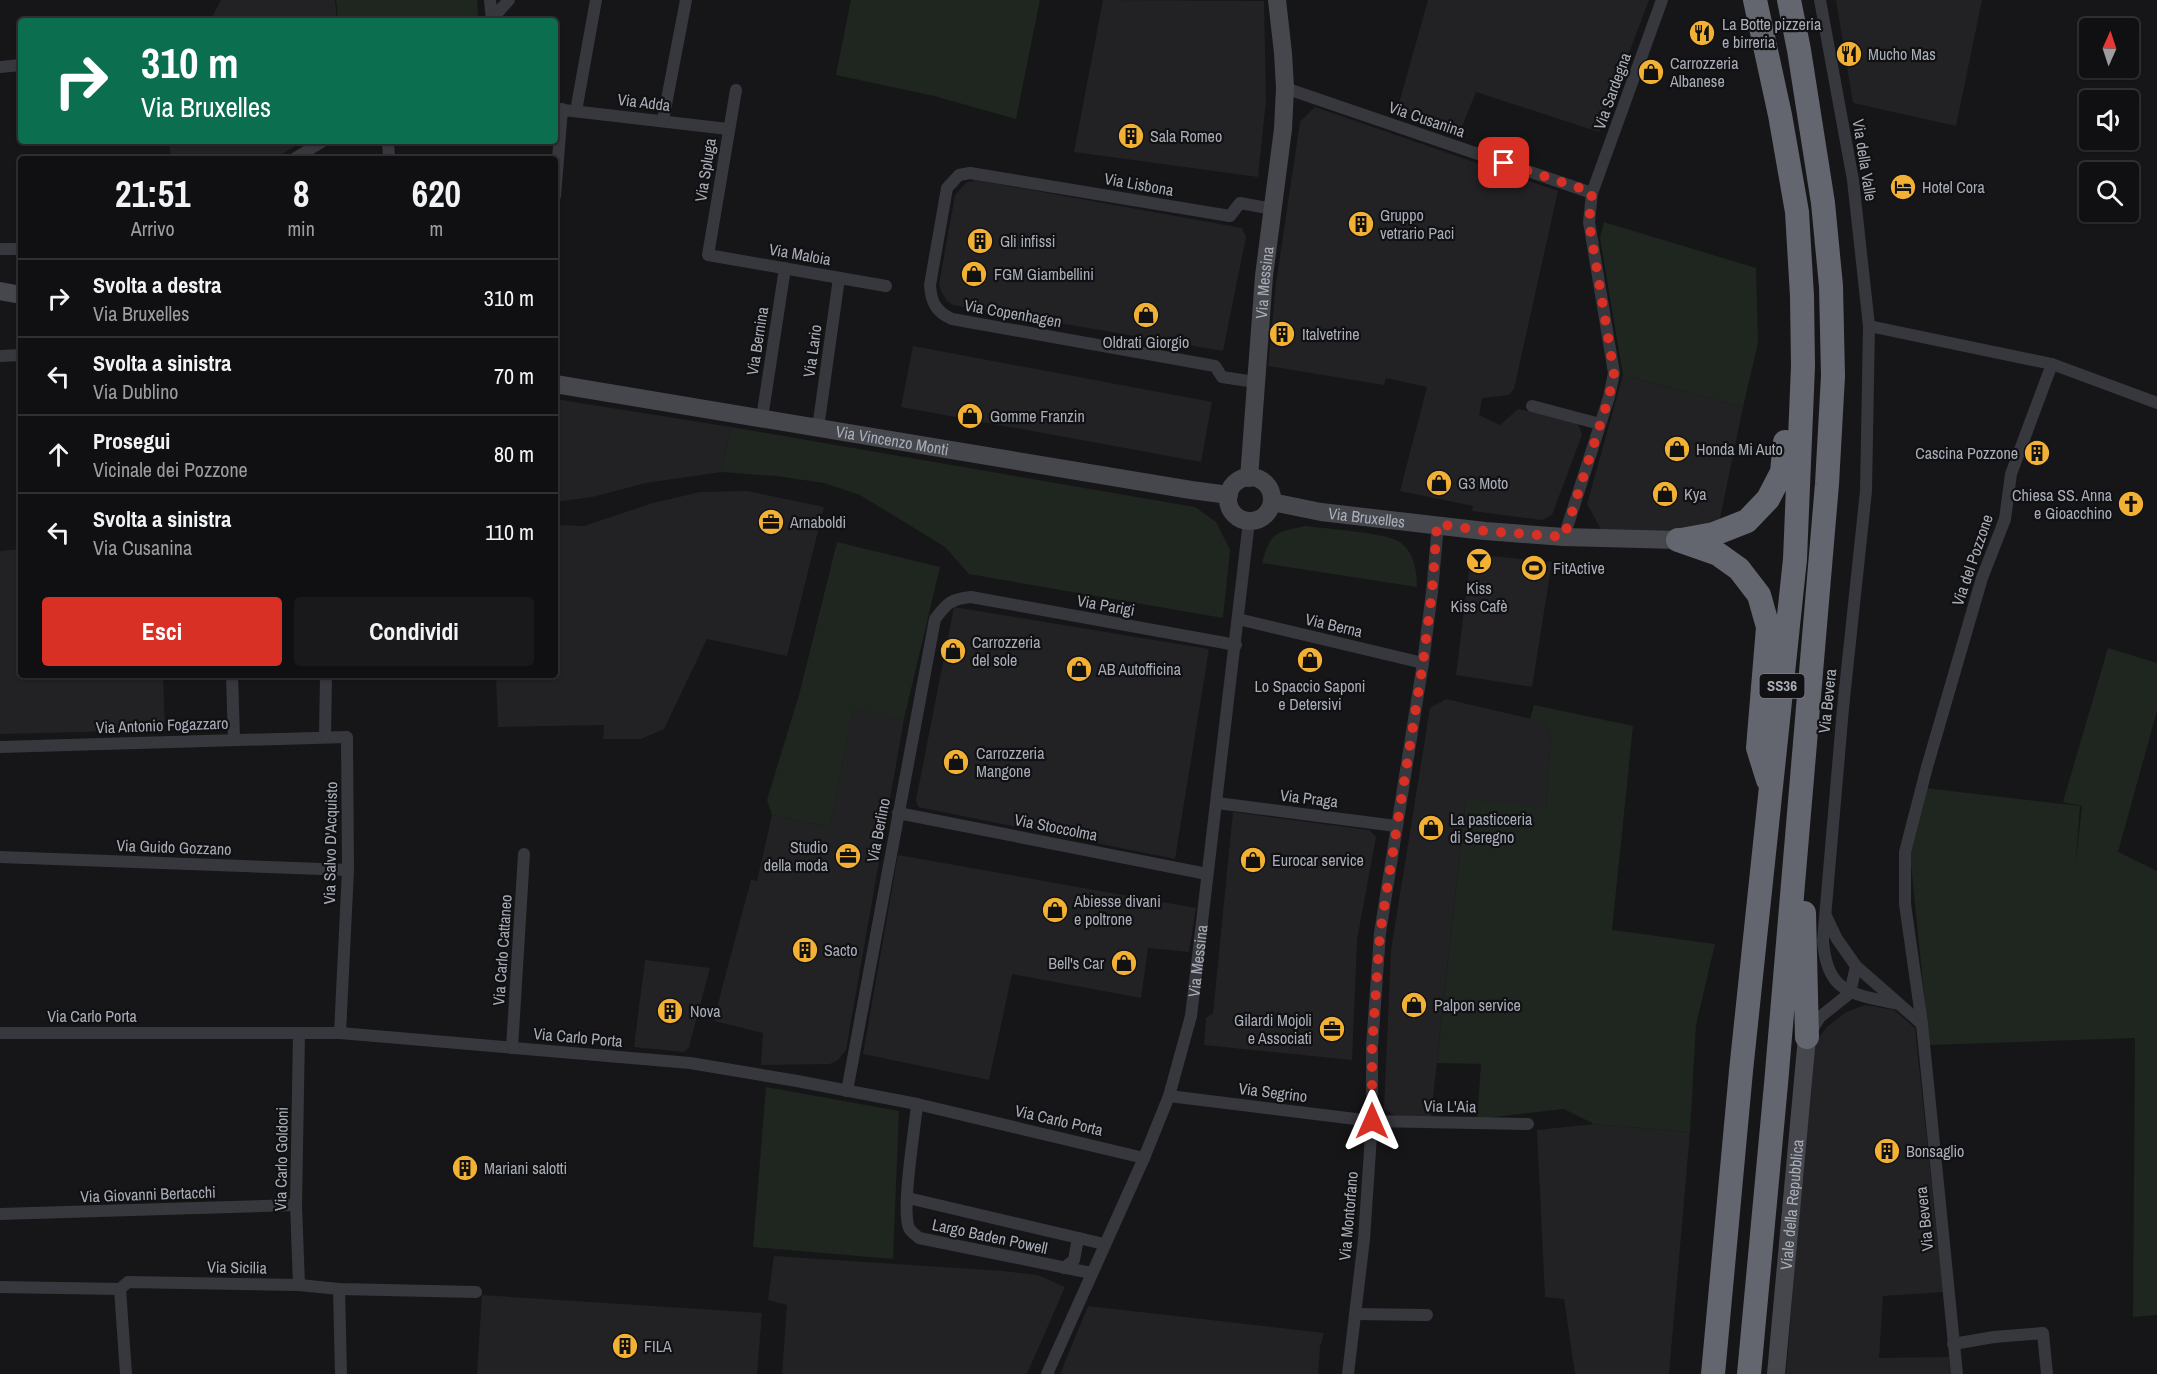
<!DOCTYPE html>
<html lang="it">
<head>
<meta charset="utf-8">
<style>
	:root { --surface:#101012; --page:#19191b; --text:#f1f3f6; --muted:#9c9d9f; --line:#303032; --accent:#d93025 }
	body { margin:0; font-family:"Archivo Narrow",sans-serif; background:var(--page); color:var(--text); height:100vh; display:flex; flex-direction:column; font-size:22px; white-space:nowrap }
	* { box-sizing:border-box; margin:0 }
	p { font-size:20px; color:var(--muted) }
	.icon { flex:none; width:33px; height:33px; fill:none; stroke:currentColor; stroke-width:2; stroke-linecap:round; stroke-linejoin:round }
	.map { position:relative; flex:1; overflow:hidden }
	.panel { position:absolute; left:18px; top:156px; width:540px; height:522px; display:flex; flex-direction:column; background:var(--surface); border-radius:6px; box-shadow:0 2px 4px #0004,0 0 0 2px var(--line) }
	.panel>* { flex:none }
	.hud { position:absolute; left:18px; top:18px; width:540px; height:126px; border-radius:6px; box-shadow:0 2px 4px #0004,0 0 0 2px var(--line); background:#0b6e4f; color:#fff; overflow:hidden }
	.needle { width:39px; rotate:3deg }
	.buttons { position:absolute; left:2079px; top:18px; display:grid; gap:12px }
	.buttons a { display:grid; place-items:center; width:60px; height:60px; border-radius:6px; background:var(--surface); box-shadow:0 2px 4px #0004,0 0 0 2px var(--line); font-size:30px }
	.pin { position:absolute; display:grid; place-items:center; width:51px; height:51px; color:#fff; margin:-26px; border-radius:12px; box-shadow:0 3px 9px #0006 }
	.me { position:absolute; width:66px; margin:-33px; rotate:0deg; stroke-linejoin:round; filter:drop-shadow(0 0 4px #0008) }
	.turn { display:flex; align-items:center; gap:21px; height:126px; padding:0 24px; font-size:27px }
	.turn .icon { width:78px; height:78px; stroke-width:2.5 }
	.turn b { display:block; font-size:42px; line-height:51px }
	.eta { display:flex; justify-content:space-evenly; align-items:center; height:102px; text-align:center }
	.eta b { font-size:36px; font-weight:700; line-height:42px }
	.cta { display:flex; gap:12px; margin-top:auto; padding:12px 24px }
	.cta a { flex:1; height:69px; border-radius:6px; background:var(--accent); color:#fff; font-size:24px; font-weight:700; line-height:69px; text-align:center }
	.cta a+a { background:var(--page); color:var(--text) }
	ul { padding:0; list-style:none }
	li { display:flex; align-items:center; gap:18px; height:78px; padding:0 24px; border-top:2px solid var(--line) }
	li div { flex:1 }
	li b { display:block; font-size:22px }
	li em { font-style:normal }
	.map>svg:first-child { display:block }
	.built { fill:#222225 }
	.green { fill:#1e261f }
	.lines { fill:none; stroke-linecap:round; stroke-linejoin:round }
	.street { stroke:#37383d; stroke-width:12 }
	.secondary { stroke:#45474d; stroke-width:18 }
	.highway { stroke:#63666e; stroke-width:24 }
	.route { stroke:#d93025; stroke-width:10; stroke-dasharray:0 18 }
	.labels { text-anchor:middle; stroke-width:4.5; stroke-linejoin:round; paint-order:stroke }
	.shield { fill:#111113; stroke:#7b7e86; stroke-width:1.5 }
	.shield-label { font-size:15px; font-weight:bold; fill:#a8adb8 }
	.poi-label { font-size:16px; fill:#a8adb8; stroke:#111113; text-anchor:start }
	.street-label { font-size:16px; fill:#a8adb8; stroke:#111113 }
</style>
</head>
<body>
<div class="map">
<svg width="2157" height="1374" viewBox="0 0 2157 1374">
	<rect width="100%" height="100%" fill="#161618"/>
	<!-- built -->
	<path class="built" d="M221,0h114l2,21h-127z
		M1103,0l161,1 2,99 -8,77 -184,-25z
		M1428,0h221l-50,132 -123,-40 -15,37 -63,-22z
		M1836,0h146l-26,126 -103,-23z
		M1315,107l243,84 -44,198 -5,6 -27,3 -3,17 21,10 18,-16 55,12 6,5 3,9 -30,80 -10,5 -70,-9 1,-5 -73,-15 27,-104 -41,-9 -2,7 -116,-19 8,-83 24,-161z
		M169,141h134l-29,18h-103z
		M975,180l267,48 4,9 -23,114 -270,-46 -6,-4 -6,-10 -2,-7 16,-89 11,-12z
		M913,346l299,56 -11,60 -300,-55z
		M1623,375l120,32 -25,121 -14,6 -102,-3 -15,-27z
		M555,399l176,28 -10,45 -75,11 -54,14 -37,5z
		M747,491l77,16 -37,149 -80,-17 -43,90 -23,10h-38l1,-14 -106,2 -2,-52h59v-150l29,1 69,-23 47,-11z
		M21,549v126h142l2,55 -165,4v-183z
		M1471,554l81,8 -20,125 -76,-12z
		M954,607l255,42 -34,210 -257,-52 -2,-7z
		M1446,699l98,23 7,13 -5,74 -80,-11 -35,318h-35l-12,-7 7,-159 39,-242z
		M853,707l51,12 -58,331 -8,10 -8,4 -69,1 2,-32 -49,-12 7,-29 30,-112 6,1 15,-66 58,12z
		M1233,812l136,18 7,7 -19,103 -5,120 -148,-15 2,-27 7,-5z
		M898,855l298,53 -7,44 -41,-4 -7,50 -129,-24 -23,106 -126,-26z
		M645,960l65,8 -21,79 -5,5 -50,-5z
		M1865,1005l29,5 21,18 28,264 -60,4 -4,62 70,-1 2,17h-165l26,-315 4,-18 11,-14 19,-15z
		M1594,1124l96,8 -21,242h-94l-11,-75 -19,-2 -8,-167z
		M774,1256l229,15 35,4 27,12 -38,87h-245l5,-69 -19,-5z
		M482,1295l280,18 -5,61h-280z
		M1088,1306l236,27 -4,14 -2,27h-258z"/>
	<!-- green -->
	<path class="green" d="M336,0h141l1,15 -3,6h-137z
		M851,0h189l-24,119 -82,-23 -98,-21z
		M1604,222l152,46 2,75 -15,64 -120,-32 -23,-137z
		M731,427l464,80 21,15 14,28 -7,68 -254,-44 -24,-27 -85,-52 -36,-12 -48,-7 -55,-4z
		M1305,526c22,3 76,6 93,15 16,9 19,30 19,46l-155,-24c9,-32 13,-30 43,-37z
		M837,542l103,25 -36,152 -51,-11 -23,119 -58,-12 -5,-15 32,-105z
		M2108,648l49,15v48l-39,141 39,19v444l-24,2 2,-279 -206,7 -19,-191 15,-66 155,18 -5,63 7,-63 -19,-4z
		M1534,705l99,21 -21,204 103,14 -19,81 -6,107 -96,-8 -30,-15 -87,10 4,-55 -44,-1 29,-265 80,10 5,-73 -7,-13 -14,-3z
		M766,1087l133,24 -6,148 -140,-12z"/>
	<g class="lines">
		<!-- street -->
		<g class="street">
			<path d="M490,0l2,21"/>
			<path d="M1820,0l33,180 16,146"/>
			<path d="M490,21l19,-21"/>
			<path d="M0,67l21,-2"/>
			<path d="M1285,88l307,105"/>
			<path d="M736,90l-28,165 178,31"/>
			<path d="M555,109l173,20"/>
			<path d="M576,111l20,-111"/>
			<path d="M663,120l23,-120"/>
			<path d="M388,141l1,18"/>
			<path d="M294,159l29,-18"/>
			<path d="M555,196l7,-87"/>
			<path d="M0,249h21"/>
			<path d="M0,356l21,-1"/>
			<path d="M1255,382l-33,-5 -7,-11 -263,-47c-16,-7 -21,-17 -22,-34l17,-97 12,-13 11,-2 260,43 10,-13 33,6"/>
			<path d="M1532,406l68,18"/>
			<path d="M762,418l23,-150"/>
			<path d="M818,428l21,-150"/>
			<path d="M1564,537l45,-140 5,-24 -25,-151 3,-29 70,-193"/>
			<path d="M1238,619l185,44"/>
			<path d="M232,675l2,64"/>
			<path d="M325,737l1,-62"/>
			<path d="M0,747l347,-10 1,133 -8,163"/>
			<path d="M1217,803l179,23"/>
			<path d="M898,813l309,61"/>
			<path d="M0,857l348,13"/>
			<path d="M1826,916l11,23 19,27 66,58"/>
			<path d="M1850,993l6,-27"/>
			<path d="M1899,1004c-45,-10 -72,-9 -76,-63l20,-233 23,-217 3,-165 183,38 105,39"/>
			<path d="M1811,1031l9,-14 30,-24"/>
			<path d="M0,1033h340l350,30 107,18 120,23 227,54"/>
			<path d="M512,1048l12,-194"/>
			<path d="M847,1091l88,-472c12,-16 16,-20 36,-22l265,48"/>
			<path d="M1169,1096l203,25 156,3"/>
			<path d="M917,1104c-2,25 -16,105 -8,124 2,4 7,7 10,10l172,35"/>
			<path d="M908,1198l196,46"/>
			<path d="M0,1214l296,-9"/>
			<path d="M1064,1268l10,-8 4,-22"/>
			<path d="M299,1285l-3,-80 3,-172"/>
			<path d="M0,1287l120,2 8,-7 171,3 40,4 137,3"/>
			<path d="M120,1289l6,85"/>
			<path d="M339,1289l2,85"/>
			<path d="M1355,1314l72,1"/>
			<path d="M1953,1344l41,-7 49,-4 4,41"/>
			<path id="s1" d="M1047,1374l97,-216 25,-62 22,-80 58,-495"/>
			<path d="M1348,1374l16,-135 8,-118v-74l8,-114 43,-270 9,-71 6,-68"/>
			<path d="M1957,1374l-35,-350 -17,-120v-52l22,-85 55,-189 23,-59 6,-45 41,-110"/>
		</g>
		<!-- secondary -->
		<g class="secondary">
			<path d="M0,291l21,4"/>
			<path id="s2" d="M555,384l636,106 38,5"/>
			<circle cx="1250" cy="499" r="22"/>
			<path id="s3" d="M1249,478l15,-202 19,-147 2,-41 -2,-35 -6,-53"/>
			<path id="s4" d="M1272,502l49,10 164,19 79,6 114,3"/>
			<path id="s5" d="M1776,1374l31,-337"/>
		</g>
		<!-- highway -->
		<path class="highway" d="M1678,540l40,14 21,15 20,26 9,32 -10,121 10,32
			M1681,540l33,-6 33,-13 21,-22 14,-27 3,-30
			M1804,913l3,124
			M1713,1374l28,-303 54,-512 8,-193 -1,-70 -5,-84 -17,-97 -25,-115
			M1749,1374l27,-290 51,-600 6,-108 -2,-90 -8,-83 -24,-153 -10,-50"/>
	</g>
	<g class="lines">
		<!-- route -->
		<path class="route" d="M1372,1121v-74l8,-114 43,-270 9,-71 5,-68 48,7 79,6 45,-140 5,-24 -25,-151 3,-30 -88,-29"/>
	</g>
	<!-- icons -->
	<defs>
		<g id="restaurant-disc" transform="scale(1.35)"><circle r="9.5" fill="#f2b134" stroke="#111113"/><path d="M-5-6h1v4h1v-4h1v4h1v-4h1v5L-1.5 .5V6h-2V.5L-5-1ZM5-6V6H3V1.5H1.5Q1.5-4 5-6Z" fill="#111"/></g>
		<g id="shop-disc" transform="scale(1.35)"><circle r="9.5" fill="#f2b134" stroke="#111113"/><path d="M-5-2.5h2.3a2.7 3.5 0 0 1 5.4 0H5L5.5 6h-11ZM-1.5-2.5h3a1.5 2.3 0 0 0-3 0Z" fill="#111"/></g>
		<g id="building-disc" transform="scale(1.35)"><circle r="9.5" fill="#f2b134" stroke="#111113"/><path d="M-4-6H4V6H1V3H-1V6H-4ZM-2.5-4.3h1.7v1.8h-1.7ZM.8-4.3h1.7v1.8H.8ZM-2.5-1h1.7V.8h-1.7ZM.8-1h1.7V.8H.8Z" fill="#111"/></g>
		<g id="hotel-disc" transform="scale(1.35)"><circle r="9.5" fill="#f2b134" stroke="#111113"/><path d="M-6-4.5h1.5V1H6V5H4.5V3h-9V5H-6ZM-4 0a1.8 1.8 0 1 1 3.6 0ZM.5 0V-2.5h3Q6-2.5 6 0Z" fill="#111"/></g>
		<g id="church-disc" transform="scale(1.35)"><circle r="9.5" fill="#f2b134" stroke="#111113"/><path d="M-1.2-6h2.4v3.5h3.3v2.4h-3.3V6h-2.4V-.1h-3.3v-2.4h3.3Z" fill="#111"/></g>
		<g id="office-disc" transform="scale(1.35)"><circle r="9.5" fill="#f2b134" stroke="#111113"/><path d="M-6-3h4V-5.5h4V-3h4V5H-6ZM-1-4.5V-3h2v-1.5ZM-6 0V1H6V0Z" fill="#111"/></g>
		<g id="bar-disc" transform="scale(1.35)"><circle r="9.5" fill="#f2b134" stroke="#111113"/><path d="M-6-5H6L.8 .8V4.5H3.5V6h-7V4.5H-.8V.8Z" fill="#111"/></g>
		<g id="stadium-disc" transform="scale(1.35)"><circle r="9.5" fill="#f2b134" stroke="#111113"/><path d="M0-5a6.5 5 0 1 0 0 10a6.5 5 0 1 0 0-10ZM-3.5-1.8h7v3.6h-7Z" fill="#111"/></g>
	</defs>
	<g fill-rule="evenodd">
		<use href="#restaurant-disc" x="1702" y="33"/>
		<use href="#restaurant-disc" x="1849" y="54"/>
		<use href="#shop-disc" x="1651" y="72"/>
		<use href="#building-disc" x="1131" y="136"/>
		<use href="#hotel-disc" x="1903" y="187"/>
		<use href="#building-disc" x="1361" y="224"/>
		<use href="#building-disc" x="980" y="241"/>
		<use href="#shop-disc" x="974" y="274"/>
		<use href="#shop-disc" x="1146" y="315"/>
		<use href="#building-disc" x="1282" y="334"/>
		<use href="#shop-disc" x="970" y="416"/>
		<use href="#shop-disc" x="1677" y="449"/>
		<use href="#building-disc" x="2037" y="453"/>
		<use href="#shop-disc" x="1439" y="483"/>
		<use href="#shop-disc" x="1665" y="494"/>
		<use href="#church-disc" x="2131" y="504"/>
		<use href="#office-disc" x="771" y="522"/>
		<use href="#bar-disc" x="1479" y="561"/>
		<use href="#stadium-disc" x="1534" y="568"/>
		<use href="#shop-disc" x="953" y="651"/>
		<use href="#shop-disc" x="1310" y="660"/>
		<use href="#shop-disc" x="1079" y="669"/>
		<use href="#shop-disc" x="956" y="762"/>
		<use href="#shop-disc" x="1431" y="828"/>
		<use href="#office-disc" x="848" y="856"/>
		<use href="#shop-disc" x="1253" y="860"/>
		<use href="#shop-disc" x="1055" y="910"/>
		<use href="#building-disc" x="805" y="950"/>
		<use href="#shop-disc" x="1124" y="963"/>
		<use href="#shop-disc" x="1414" y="1005"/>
		<use href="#building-disc" x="670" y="1011"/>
		<use href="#office-disc" x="1332" y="1029"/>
		<use href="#building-disc" x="1887" y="1151"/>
		<use href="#building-disc" x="465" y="1168"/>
		<use href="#building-disc" x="625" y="1346"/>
	</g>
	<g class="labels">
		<!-- shield labels -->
		<rect class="shield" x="1759.5" y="674" width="45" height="24" rx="4.5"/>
		<g class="shield-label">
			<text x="1782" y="691">SS36</text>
		</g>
		<!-- poi labels -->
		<g class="poi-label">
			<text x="1722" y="30">La Botte pizzeria<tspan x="1722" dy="18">e birreria</tspan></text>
			<text x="1868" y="60">Mucho Mas</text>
			<text x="1670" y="69">Carrozzeria<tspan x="1670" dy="18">Albanese</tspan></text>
			<text x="1150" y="142">Sala Romeo</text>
			<text x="1922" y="193">Hotel Cora</text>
			<text x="1380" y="221">Gruppo<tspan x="1380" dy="18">vetrario Paci</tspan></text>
			<text x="1000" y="247">Gli infissi</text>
			<text x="994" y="280">FGM Giambellini</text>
			<text x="1302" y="340">Italvetrine</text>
			<text x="1146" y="348" text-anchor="middle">Oldrati Giorgio</text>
			<text x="990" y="422">Gomme Franzin</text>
			<text x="1696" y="455">Honda Mi Auto</text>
			<text x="2018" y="459" text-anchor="end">Cascina Pozzone</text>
			<text x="1458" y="489">G3 Moto</text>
			<text x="1684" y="500">Kya</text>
			<text x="2112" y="501" text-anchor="end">Chiesa SS. Anna<tspan x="2112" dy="18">e Gioacchino</tspan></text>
			<text x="790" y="528">Arnaboldi</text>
			<text x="1553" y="574">FitActive</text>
			<text x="1479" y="594" text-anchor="middle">Kiss<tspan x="1479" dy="18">Kiss Cafè</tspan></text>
			<text x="972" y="648">Carrozzeria<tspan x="972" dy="18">del sole</tspan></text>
			<text x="1098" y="675">AB Autofficina</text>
			<text x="1310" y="692" text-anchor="middle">Lo Spaccio Saponi<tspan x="1310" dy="18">e Detersivi</tspan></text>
			<text x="976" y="759">Carrozzeria<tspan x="976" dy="18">Mangone</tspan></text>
			<text x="1450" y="825">La pasticceria<tspan x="1450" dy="18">di Seregno</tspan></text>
			<text x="828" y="853" text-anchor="end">Studio<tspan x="828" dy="18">della moda</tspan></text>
			<text x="1272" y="866">Eurocar service</text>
			<text x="1074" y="907">Abiesse divani<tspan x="1074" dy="18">e poltrone</tspan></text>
			<text x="824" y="956">Sacto</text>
			<text x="1104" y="969" text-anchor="end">Bell's Car</text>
			<text x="1434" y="1011">Palpon service</text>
			<text x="690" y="1017">Nova</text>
			<text x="1312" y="1026" text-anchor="end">Gilardi Mojoli<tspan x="1312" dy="18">e Associati</tspan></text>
			<text x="1906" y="1157">Bonsaglio</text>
			<text x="484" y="1174">Mariani salotti</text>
			<text x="644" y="1352">FILA</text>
		</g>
		<!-- street labels -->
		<g class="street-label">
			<text transform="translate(1612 91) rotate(-70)" y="6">Via Sardegna</text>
			<text transform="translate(644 102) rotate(7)" y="6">Via Adda</text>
			<text transform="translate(1427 119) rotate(19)" y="6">Via Cusanina</text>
			<text transform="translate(1865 160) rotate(81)" y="6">Via della Valle</text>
			<text transform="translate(705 170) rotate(-81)" y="6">Via Spluga</text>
			<text transform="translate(1139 184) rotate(10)" y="6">Via Lisbona</text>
			<text transform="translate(800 254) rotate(10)" y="6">Via Maloia</text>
			<text dy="6" stroke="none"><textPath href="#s3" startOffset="196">Via Messina</textPath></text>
			<text transform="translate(1013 313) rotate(10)" y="6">Via Copenhagen</text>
			<text transform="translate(757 341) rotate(-81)" y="6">Via Bernina</text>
			<text transform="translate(812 351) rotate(-82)" y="6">Via Lario</text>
			<text dy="6" stroke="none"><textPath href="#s2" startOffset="342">Via Vincenzo Monti</textPath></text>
			<text dy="6" stroke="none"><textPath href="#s4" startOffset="96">Via Bruxelles</textPath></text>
			<text transform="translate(1972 560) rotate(-71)" y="6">Via del Pozzone</text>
			<text transform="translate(1106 605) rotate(10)" y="6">Via Parigi</text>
			<text transform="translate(1334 625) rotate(13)" y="6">Via Berna</text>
			<text transform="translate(1827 701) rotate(-84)" y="6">Via Bevera</text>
			<text transform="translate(162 725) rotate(-2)" y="6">Via Antonio Fogazzaro</text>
			<text transform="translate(1309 798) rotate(7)" y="6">Via Praga</text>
			<text transform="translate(1056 827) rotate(11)" y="6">Via Stoccolma</text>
			<text transform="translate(878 830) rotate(-79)" y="6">Via Berlino</text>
			<text transform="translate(330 843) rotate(-89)" y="6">Via Salvo D'Acquisto</text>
			<text transform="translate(174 847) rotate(2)" y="6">Via Guido Gozzano</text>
			<text transform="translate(502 950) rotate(-86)" y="6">Via Carlo Cattaneo</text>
			<text dy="6" stroke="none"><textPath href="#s1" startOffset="442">Via Messina</textPath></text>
			<text x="92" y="1022">Via Carlo Porta</text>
			<text transform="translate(578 1037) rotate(5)" y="6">Via Carlo Porta</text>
			<text transform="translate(1273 1092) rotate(7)" y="6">Via Segrino</text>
			<text transform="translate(1450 1106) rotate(1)" y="6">Via L'Aia</text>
			<text transform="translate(1059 1120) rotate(13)" y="6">Via Carlo Porta</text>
			<text transform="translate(281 1159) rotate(-89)" y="6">Via Carlo Goldoni</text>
			<text transform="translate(148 1194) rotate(-2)" y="6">Via Giovanni Bertacchi</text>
			<text dy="6" stroke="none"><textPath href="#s5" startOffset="170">Viale della Repubblica</textPath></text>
			<text transform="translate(1348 1216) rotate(-85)" y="6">Via Montorfano</text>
			<text transform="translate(1924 1219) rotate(-96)" y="6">Via Bevera</text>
			<text transform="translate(990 1236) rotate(12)" y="6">Largo Baden Powell</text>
			<text transform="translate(237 1267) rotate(1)" y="6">Via Sicilia</text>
		</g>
	</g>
</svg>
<div class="buttons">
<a><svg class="needle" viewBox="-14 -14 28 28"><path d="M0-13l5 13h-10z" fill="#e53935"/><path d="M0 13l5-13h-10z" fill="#9c9d9f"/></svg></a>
<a><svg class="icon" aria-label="sound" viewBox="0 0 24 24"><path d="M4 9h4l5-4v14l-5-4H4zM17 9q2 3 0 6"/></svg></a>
<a><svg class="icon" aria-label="search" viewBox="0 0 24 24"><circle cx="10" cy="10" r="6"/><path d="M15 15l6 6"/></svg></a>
</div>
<div class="pin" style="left:1504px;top:163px;background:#d93025"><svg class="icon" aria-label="arrive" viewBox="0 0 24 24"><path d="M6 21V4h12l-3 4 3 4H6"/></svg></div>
<svg class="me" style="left:1372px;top:1121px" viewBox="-20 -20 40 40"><path d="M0-17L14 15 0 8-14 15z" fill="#d93025" stroke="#fff" stroke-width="4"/></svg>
<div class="hud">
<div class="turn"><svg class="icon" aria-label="right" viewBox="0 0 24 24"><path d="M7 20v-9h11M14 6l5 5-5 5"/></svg><div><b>310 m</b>Via Bruxelles</div></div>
</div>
<section class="panel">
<div class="eta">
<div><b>21:51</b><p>Arrivo</p></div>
<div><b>8</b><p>min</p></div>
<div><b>620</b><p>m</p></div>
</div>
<ul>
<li><svg class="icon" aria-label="right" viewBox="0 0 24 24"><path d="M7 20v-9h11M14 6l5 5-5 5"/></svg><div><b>Svolta a destra</b><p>Via Bruxelles</p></div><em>310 m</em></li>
<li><svg class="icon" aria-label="left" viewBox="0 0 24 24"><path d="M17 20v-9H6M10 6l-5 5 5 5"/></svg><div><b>Svolta a sinistra</b><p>Via Dublino</p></div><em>70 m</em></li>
<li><svg class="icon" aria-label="ahead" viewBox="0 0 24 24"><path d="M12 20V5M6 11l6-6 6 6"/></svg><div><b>Prosegui</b><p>Vicinale dei Pozzone</p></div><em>80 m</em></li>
<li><svg class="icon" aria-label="left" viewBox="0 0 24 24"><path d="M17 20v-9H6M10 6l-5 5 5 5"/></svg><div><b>Svolta a sinistra</b><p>Via Cusanina</p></div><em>110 m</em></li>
</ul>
<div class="cta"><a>Esci</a><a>Condividi</a></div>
</section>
</div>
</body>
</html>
